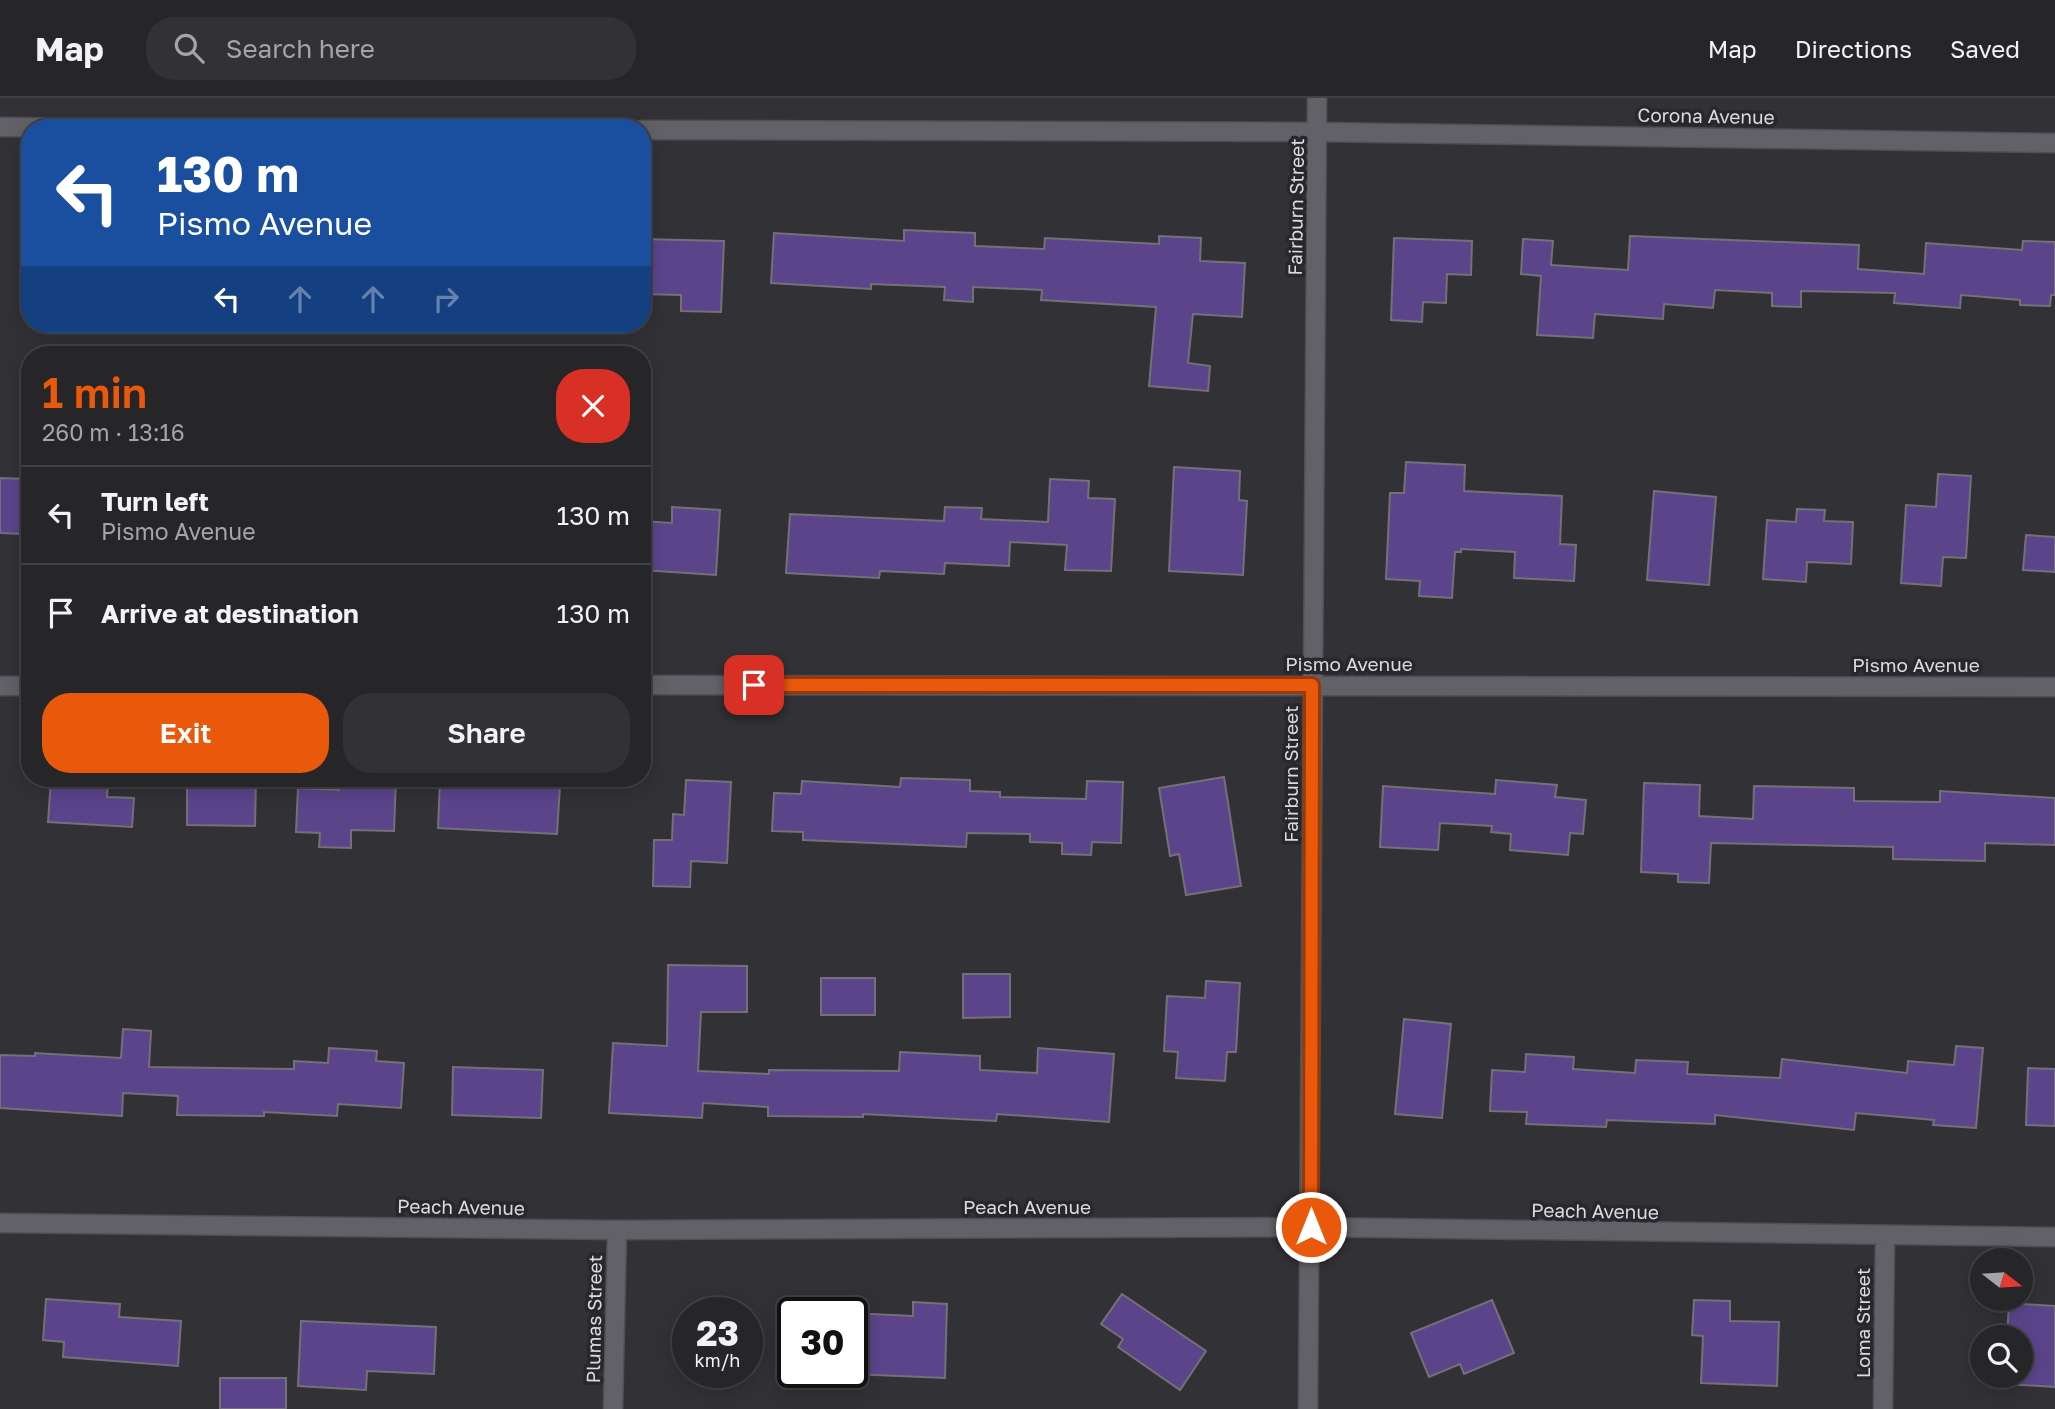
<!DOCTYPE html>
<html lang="en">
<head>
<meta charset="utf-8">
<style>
	:root { --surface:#262528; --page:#323134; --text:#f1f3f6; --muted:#a4a5a8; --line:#424245; --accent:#ea580c }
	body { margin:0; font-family:"Golos Text",sans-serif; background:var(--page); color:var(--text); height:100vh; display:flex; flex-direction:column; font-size:26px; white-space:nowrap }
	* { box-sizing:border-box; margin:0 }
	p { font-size:23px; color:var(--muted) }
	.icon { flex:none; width:38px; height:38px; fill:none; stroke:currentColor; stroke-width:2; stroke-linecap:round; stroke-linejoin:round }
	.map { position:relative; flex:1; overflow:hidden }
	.drawer { position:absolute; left:21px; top:248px; width:630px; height:441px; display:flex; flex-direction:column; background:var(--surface); border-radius:28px; box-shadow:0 4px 18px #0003,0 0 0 2px var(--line) }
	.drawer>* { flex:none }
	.top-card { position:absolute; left:21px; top:21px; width:630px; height:214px; border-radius:28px; box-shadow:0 4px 18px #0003,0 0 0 2px var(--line); background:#1a4fa0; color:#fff; overflow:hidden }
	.needle { width:46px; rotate:107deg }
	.tools { position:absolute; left:1970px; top:1150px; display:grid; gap:14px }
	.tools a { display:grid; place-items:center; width:63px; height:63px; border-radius:50%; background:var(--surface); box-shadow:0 4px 18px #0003,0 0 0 2px var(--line); font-size:35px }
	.speed { position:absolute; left:672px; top:1199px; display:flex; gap:14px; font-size:35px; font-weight:700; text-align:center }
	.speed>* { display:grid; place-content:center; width:91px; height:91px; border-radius:50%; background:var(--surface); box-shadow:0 4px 18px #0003,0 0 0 2px var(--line); line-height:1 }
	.speed small { font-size:18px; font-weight:400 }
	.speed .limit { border:4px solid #111; border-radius:10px; background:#fff; color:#111 }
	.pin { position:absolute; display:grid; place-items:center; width:60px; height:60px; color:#fff; margin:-30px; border-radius:14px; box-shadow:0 4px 10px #0006 }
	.me { position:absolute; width:77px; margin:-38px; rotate:0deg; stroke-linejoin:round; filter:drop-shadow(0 0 5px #0008) }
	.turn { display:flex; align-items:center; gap:24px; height:147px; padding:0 21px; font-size:32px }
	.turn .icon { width:91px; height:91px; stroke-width:2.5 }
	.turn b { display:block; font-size:49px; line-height:60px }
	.lanes { display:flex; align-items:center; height:66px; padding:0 21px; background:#0003; justify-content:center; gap:35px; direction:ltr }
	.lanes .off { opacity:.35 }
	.round { display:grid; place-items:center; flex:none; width:74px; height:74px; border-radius:28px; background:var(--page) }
	.overview { display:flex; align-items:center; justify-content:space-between; height:119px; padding:0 21px }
	h1 { font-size:42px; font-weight:600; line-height:52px; color:var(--accent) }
	.cta { display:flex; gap:14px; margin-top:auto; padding:14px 21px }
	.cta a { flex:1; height:80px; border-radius:28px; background:var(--accent); color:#fff; font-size:28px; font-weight:600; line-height:80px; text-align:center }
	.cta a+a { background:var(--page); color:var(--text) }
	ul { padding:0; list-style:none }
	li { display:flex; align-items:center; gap:21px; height:98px; padding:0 21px; border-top:2px solid var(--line) }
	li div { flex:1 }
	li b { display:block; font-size:26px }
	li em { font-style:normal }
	header { display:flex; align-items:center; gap:42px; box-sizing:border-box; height:98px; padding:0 35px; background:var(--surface); border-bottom:2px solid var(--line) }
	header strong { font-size:33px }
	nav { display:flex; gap:38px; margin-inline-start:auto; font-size:24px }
	.search { width:490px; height:63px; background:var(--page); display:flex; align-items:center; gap:18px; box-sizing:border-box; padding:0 24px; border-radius:28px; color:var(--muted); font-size:26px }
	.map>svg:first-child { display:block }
	.building { fill:#5c448b; stroke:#737177; stroke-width:2 }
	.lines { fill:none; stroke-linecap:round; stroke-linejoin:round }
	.street-casing { stroke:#504f54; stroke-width:21 }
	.street { stroke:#626167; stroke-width:18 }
	.route-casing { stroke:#983908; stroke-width:18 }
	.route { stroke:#ea580c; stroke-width:12 }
	.labels { text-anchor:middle; stroke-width:7; stroke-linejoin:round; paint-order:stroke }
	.street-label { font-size:19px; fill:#dcdbdf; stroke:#28272c }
</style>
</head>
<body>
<header>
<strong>Map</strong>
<div class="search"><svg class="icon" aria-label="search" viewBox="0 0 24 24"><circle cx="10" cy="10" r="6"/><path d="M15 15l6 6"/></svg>Search here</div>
<nav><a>Map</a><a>Directions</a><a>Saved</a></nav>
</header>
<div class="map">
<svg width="2055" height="1311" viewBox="0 0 2055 1311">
	<rect width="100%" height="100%" fill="#323136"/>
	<!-- building -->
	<path class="building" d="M904,132l71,3v13l69,3 1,-11 114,6v-8l42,2 -1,23 45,2 -3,54 -49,-3 -5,49 22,3 -2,25 -59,-5 7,-79 -115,-7 1,-10 -69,-3v15l-29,-2 1,-13 -74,-3v5l-100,-6 3,-50 130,8z
		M1630,138l229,9 -1,24 66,5 2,-31 96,7 1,-9 32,1v53h-4l-1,11 -30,-1v-5l-59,-5 -1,13 -66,-5 1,-10 -94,-2v16l-29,-1v-13l-57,-3 -2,18 -49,-4 -1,15 -68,-5 -2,24 -56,-3 4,-59 -20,-2 2,-35 30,2 -2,24 77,5z
		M1394,140l78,3 -1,34 -24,-1 -1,29 -23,-1 -1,20 -31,-2z
		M642,141l82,2 -3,71 -40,-1v-16l-39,-1z
		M1406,364l59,3 -1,26 98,5 -2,48 16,1 -2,36 -60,-3 1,-26 -54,-3v3h-6l-3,46 -33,-2 1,-15 -34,-2 4,-86h14z
		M1174,369l66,4 -1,29 8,1 -4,74 -74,-4z
		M1938,376l33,2 -5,82 -23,-1 -2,29 -40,-3 5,-78 30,2z
		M0,380l26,1 -3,55 -23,-1z
		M1050,381l39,2 -1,17 27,1 -4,72 -46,-1 2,-25 -57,-3 -1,24 -64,-3 -1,11 -64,-3 -1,7 -93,-5 4,-59 154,7 1,-14 37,1 -1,11 67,3z
		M1654,393l62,6 -7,88 -62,-5z
		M672,409l48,3 -4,65 -74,-5v-49l30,2z
		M1797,411l28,1 -1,11 29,1 -2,42 -44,-2 -1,20 -43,-3 4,-59 29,2z
		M2026,437l29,2v35l-32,-2z
		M1224,679l17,109 -55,9 -7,-41 -9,2 -11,-68z
		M901,680l69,2v11l30,1v5l86,2 1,-18 36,1 -2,61 -29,-1 -1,13 -29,-1v-11l-32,-1v-8l-63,-1 -1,14 -163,-7v-8l-31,-1 2,-38 27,1 1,-13 98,6z
		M51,681l57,1 -1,17 27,1 -2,29 -84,-5z
		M187,681h69l-1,47 -68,-1z
		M340,681h56l-2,52 -43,-1v18l-32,-1 1,-14 -24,-1 2,-44 41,2z
		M440,682l120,6 -3,48 -119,-6z
		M686,682l45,2 -4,81 -36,-2 -1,26 -37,-1 1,-46h18l1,-26 11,1z
		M1496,682l61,5 -2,12 31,3 -3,34 -13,-1 -2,22 -58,-5 1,-16 -20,-2 1,-6 -52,-3 -2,27 -58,-3 3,-61 112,8z
		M1644,685l56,2 -1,31 54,3 1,-33 100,2v13l86,1v-11l115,7v47l-70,-2v18l-92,-2v-12l-182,-4 -2,40 -31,-1v-8l-37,-2z
		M668,867l79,1v46h-46l-3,59 71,3v-4l130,1 1,-19 80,4v14l57,3 1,-25 76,6 -5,68 -112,-8 -1,7 -133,-7v3l-95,-1v-9l-65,-4 -1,15 -93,-5 4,-70 54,3z
		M963,876h47v43l-47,1z
		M821,880h54v37h-54z
		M1206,883l34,2 -4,69h-9l-2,29 -49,-3 2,-26 -14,-1 3,-55 38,2z
		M1404,921l47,5 -9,94 -47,-4z
		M123,931l28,2 -2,36 145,2v-8l34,2 1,-15 48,3 -1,10 28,2 -3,45 -63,-4 -1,12 -73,-4v4l-87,-1 1,-19 -55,-3 -1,23 -122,-8v-53l35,1v-3l86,5z
		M1956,948l27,2 -7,80 -43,-3 1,-5 -78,-7 -2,17 -139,-15v9l-108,-4 -1,7 -80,-3 1,-12 -37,-1 2,-41 33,2 1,-18 48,3 -1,12 62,4 1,-13 52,2 -1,12 93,4 2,-19 125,14 1,-12 46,4z
		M453,969l90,3 -2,48 -89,-3z
		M2028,970l27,1v57l-29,-1z
		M1122,1196l84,57 -26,39 -62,-43 5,-8 -22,-15z
		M46,1201l74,5 -1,13 62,4 -3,45 -115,-9 1,-15 -21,-2z
		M1492,1202l22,53 -50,21 -4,-10 -31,13 -18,-44z
		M1694,1202l36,1v20l49,1 -2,64 -76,-3 2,-47 -11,-1z
		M913,1204l34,2 -2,74 -93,-4v-61l61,3z
		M2009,1205l46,3v81l-50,-3v-8h16v-39h-14z
		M301,1223l135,6 -2,47 -67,-3 -1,19 -68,-4z
		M220,1280h66v31h-66z"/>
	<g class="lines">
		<!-- street casing -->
		<g class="street-casing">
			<path id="street" d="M0,29l105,1
				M642,32l676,2 737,11
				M642,587l1413,2
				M0,588h30
				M0,1125l617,7 694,-3 744,10
				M613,1311l4,-179
				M1308,1311l9,-1311
				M1883,1311l2,-173"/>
		</g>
		<!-- street -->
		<use href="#street" class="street"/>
	</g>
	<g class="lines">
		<!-- route casing -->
		<g class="route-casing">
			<path id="route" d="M754,587h558l-1,542"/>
		</g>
		<!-- route -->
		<use href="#route" class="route"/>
	</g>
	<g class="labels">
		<!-- street labels -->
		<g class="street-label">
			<text transform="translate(1706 18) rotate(1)" y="7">Corona Avenue</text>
			<text transform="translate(1296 109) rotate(-89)" y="7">Fairburn Street</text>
			<text x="1349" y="573">Pismo Avenue</text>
			<text x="1916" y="574">Pismo Avenue</text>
			<text transform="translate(1291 676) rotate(-90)" y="7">Fairburn Street</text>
			<text transform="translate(461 1109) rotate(1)" y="7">Peach Avenue</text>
			<text x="1027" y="1116">Peach Avenue</text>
			<text transform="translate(1595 1113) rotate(1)" y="7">Peach Avenue</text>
			<text transform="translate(594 1221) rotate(-89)" y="7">Plumas Street</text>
			<text transform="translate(1863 1225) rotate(-90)" y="7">Loma Street</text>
		</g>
	</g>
</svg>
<div class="tools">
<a><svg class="needle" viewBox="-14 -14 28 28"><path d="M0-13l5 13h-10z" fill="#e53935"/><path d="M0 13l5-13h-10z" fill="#a4a5a8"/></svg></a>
<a><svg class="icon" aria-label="search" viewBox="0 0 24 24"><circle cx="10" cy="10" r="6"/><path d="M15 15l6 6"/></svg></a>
</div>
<div class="speed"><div>23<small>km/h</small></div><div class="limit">30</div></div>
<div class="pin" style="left:754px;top:587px;background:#d93025"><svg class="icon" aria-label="arrive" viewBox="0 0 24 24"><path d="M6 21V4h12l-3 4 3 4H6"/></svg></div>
<svg class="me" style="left:1311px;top:1129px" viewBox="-20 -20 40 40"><circle r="17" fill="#ea580c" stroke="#fff" stroke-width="3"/><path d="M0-11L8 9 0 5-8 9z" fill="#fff"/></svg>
<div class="top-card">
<div class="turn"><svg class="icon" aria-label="left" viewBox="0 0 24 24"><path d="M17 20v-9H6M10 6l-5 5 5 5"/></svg><div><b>130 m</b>Pismo Avenue</div></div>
<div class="lanes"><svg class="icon" aria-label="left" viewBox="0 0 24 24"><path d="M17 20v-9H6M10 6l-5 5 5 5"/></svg><svg class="icon off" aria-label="ahead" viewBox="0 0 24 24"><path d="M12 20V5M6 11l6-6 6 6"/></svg><svg class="icon off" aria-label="ahead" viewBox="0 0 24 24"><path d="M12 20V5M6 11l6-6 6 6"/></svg><svg class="icon off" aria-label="right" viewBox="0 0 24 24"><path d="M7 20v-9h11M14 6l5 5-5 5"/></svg></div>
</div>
<section class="drawer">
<div class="overview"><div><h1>1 min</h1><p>260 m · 13:16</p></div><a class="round" style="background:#d93025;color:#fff"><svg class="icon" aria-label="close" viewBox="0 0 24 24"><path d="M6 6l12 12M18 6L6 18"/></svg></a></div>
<ul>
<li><svg class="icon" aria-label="left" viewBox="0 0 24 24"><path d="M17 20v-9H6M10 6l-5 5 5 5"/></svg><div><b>Turn left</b><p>Pismo Avenue</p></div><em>130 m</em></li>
<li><svg class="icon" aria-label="arrive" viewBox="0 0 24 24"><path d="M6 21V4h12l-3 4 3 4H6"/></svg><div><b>Arrive at destination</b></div><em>130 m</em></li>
</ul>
<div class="cta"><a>Exit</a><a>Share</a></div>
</section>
</div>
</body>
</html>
